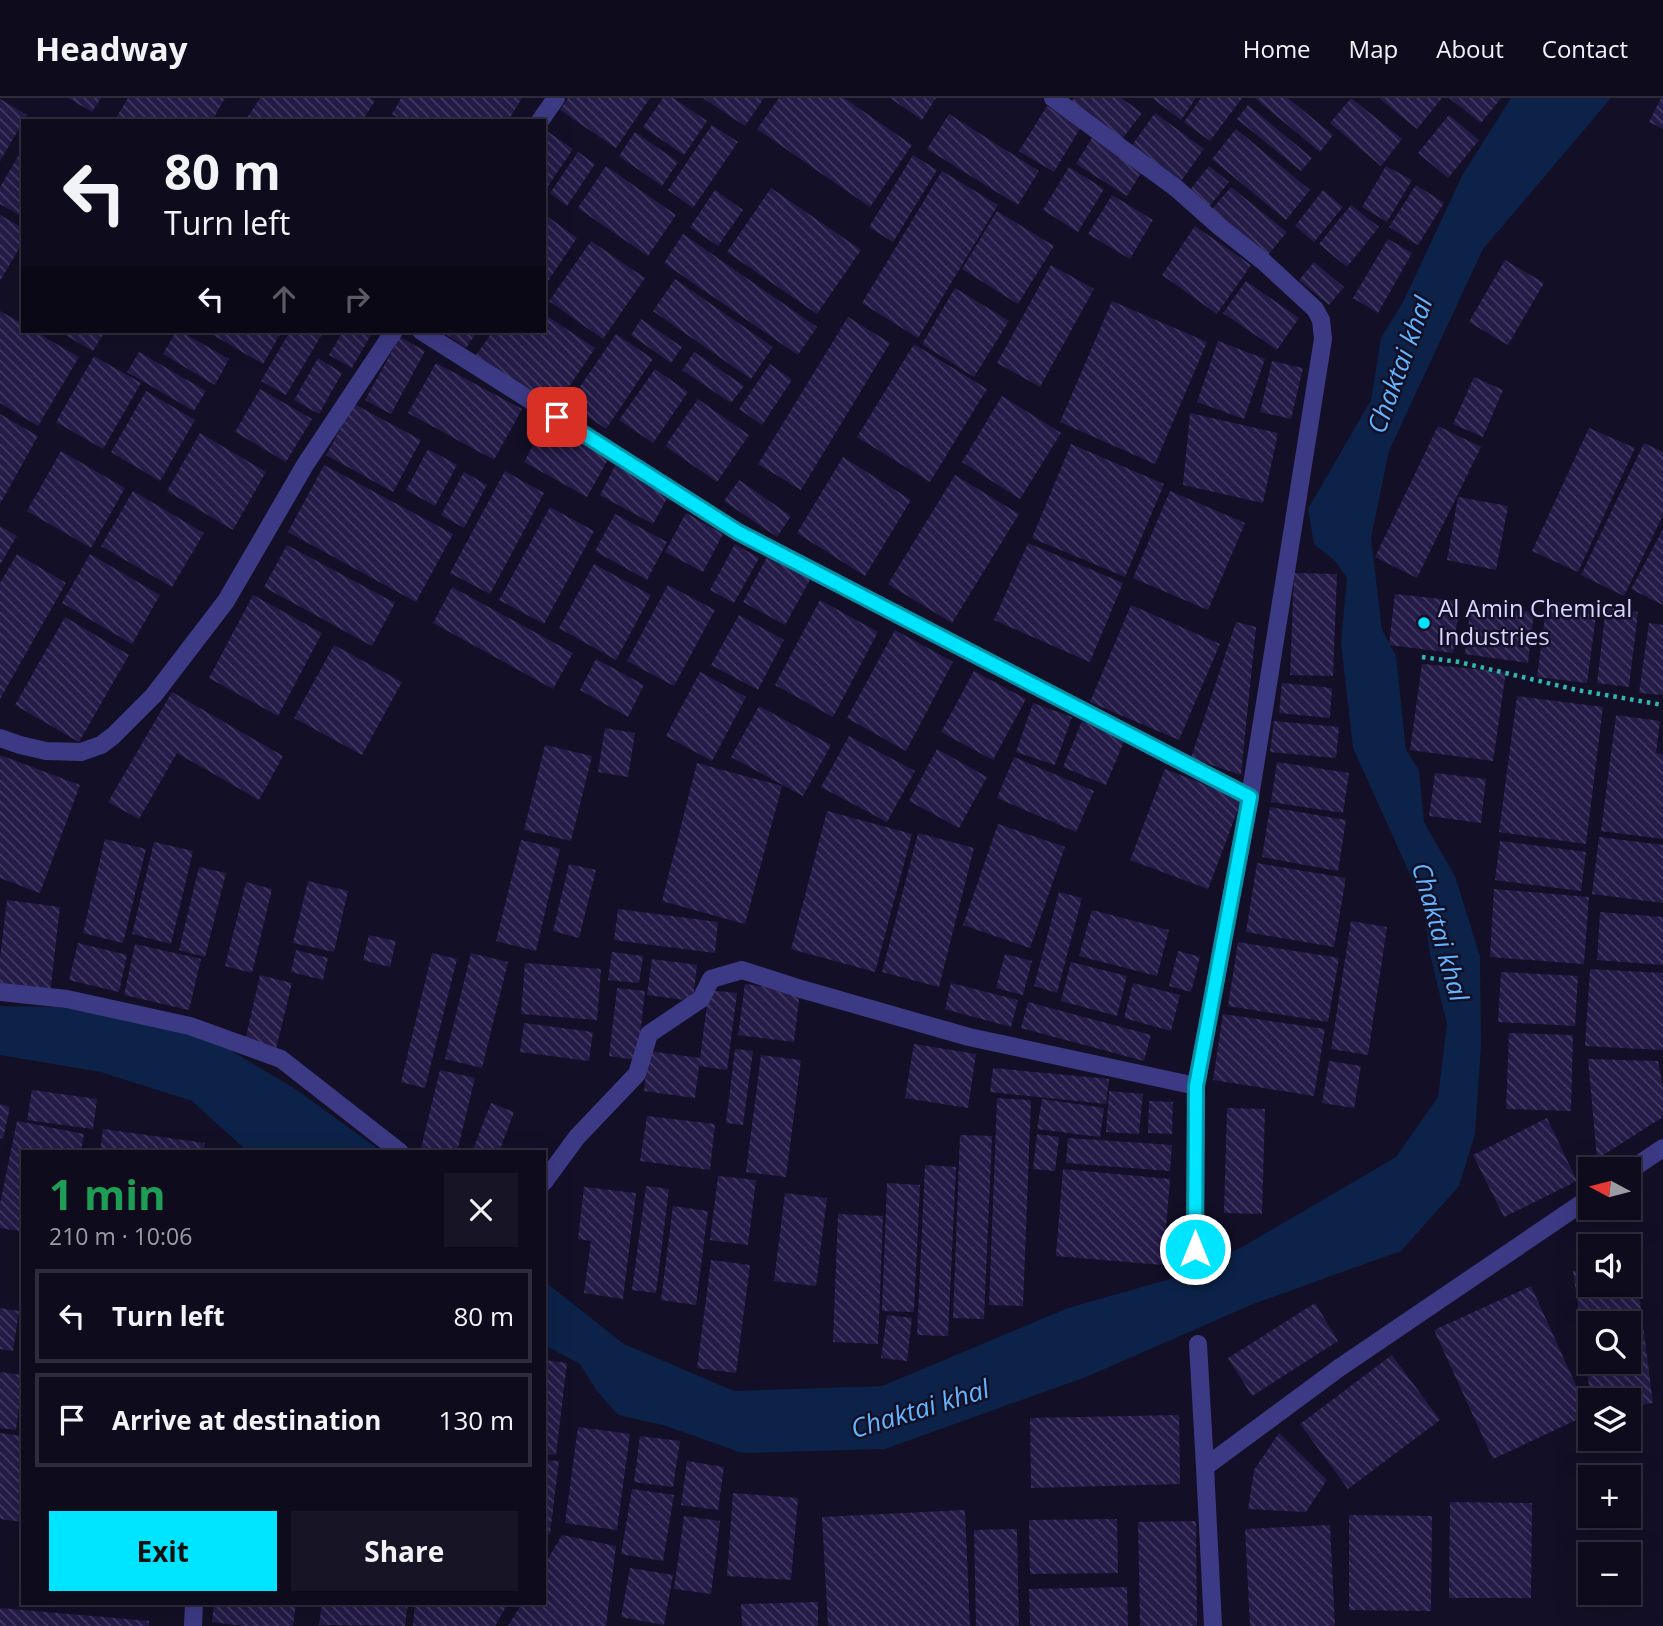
<!DOCTYPE html>
<html lang="en">
<head>
<meta charset="utf-8">
<style>
	:root { --surface:#0e0b1c; --page:#171425; --text:#f1f3f6; --muted:#9b9ba3; --line:#2e2b3b; --accent:#00e5ff }
	body { margin:0; font-family:"Open Sans",sans-serif; background:var(--page); color:var(--text); height:100vh; display:flex; flex-direction:column; font-size:26px; white-space:nowrap }
	* { box-sizing:border-box; margin:0 }
	p { font-size:23px; color:var(--muted) }
	.icon { flex:none; width:38px; height:38px; fill:none; stroke:currentColor; stroke-width:2; stroke-linecap:round; stroke-linejoin:round }
	.map { position:relative; flex:1; overflow:hidden }
	.details { position:absolute; left:21px; top:1052px; width:525px; height:455px; display:flex; flex-direction:column; background:var(--surface); border-radius:0px; box-shadow:0 7px 28px #0002,0 0 0 2px var(--line) }
	.details>* { flex:none }
	.top-card { position:absolute; left:21px; top:21px; width:525px; height:214px; border-radius:0px; box-shadow:0 7px 28px #0002,0 0 0 2px var(--line); background:#0e0b1c; color:var(--text); overflow:hidden }
	.needle { width:46px; rotate:277deg }
	.fabs { position:absolute; left:1578px; top:1059px; display:grid; gap:14px }
	.fabs a { display:grid; place-items:center; width:63px; height:63px; border-radius:0px; background:var(--surface); box-shadow:0 7px 28px #0002,0 0 0 2px var(--line); font-size:35px }
	.pin { position:absolute; display:grid; place-items:center; width:60px; height:60px; color:#fff; margin:-30px; border-radius:14px; box-shadow:0 4px 10px #0006 }
	.me { position:absolute; width:77px; margin:-38px; rotate:0deg; stroke-linejoin:round; filter:drop-shadow(0 0 5px #0008) }
	.turn { display:flex; align-items:center; gap:24px; height:147px; padding:0 28px; font-size:32px }
	.turn .icon { width:91px; height:91px; stroke-width:2.5 }
	.turn b { display:block; font-size:49px; line-height:60px }
	.lanes { display:flex; align-items:center; height:66px; padding:0 28px; background:#0003; justify-content:center; gap:35px; direction:ltr }
	.lanes .off { opacity:.35 }
	.round { display:grid; place-items:center; flex:none; width:74px; height:74px; border-radius:0px; background:var(--page) }
	.head { display:flex; align-items:center; justify-content:space-between; height:119px; padding:0 28px }
	h1 { font-size:42px; font-weight:700; line-height:52px; color:#1e9e55 }
	.button { display:flex; gap:14px; margin-top:auto; padding:14px 28px }
	.button a { flex:1; height:80px; border-radius:0px; background:var(--accent); color:#111; font-size:28px; font-weight:700; line-height:80px; text-align:center }
	.button a+a { background:var(--page); color:var(--text) }
	ul { padding:0; list-style:none }
	li { display:flex; align-items:center; gap:21px; height:94px; margin:0 14px 10px; padding:0 14px; border:4px solid var(--line); border-radius:0px }
	li div { flex:1 }
	li b { display:block; font-size:26px }
	li em { font-style:normal }
	header { display:flex; align-items:center; gap:42px; box-sizing:border-box; height:98px; padding:0 35px; background:var(--surface); border-bottom:2px solid var(--line) }
	header strong { font-size:33px }
	nav { display:flex; gap:38px; margin-inline-start:auto; font-size:24px }
	.map>svg:first-child { display:block }
	.water { fill:#0c2248 }
	.building { fill:url(#building-back-hatch); fill-rule:evenodd }
	.lines { fill:none; stroke-linecap:round; stroke-linejoin:round }
	.path { stroke:#2fb8b0; stroke-width:4.5; stroke-dasharray:3.5 5; stroke-linecap:butt }
	.minor { stroke:#3d3a85; stroke-width:18 }
	.route-casing { stroke:#0095a6; stroke-width:18 }
	.route { stroke:#00e5ff; stroke-width:12 }
	.poi-dot { fill:#00e5ff; stroke:#130f26; stroke-width:2.5 }
	.labels { text-anchor:middle; stroke-width:5; stroke-linejoin:round; paint-order:stroke }
	.poi-label { font-size:24px; fill:#d9d4ff; stroke:#130f26; text-anchor:start }
	.water-label { font-size:26px; font-style:italic; fill:#62b6ff; stroke:#130f26 }
</style>
</head>
<body>
<header>
<strong>Headway</strong>
<nav><a>Home</a><a>Map</a><a>About</a><a>Contact</a></nav>
</header>
<div class="map">
<svg width="1663" height="1528" viewBox="0 0 1663 1528">
	<defs>
		<pattern id="building-back-hatch" width="6" height="6" patternUnits="userSpaceOnUse" patternTransform="scale(1.75)"><rect width="6" height="6" fill="#241b47"/><path d="M-1 5l2 2M0 0l6 6M5-1l2 2" fill="none" stroke="#433b63"/></pattern>
	</defs>
	<rect width="100%" height="100%" fill="#130f26"/>
	<!-- water -->
	<path class="water" d="M1511,0h100l-128,151 -94,202 -18,87 11,92 14,26 10,94 13,20 5,52 31,54 25,80 1,90 -6,88 -16,52 -58,65 -148,53 -167,73 -201,72 -143,4 -79,-28 -45,-10 -21,-24 -17,-27 -36,-19v-64l80,63 110,47 148,-5 186,-78 106,-30 68,-31 154,-90 42,-60 9,-73 -17,-70 -7,-51 -70,-155 -12,-105 6,-65 -12,-17 -21,-17 -6,-35 63,-109 10,-62 22,-36 60,-128z
		M0,908l57,1 74,9 79,22 84,50 87,63h-134l-55,-50 -91,-29 -101,-17z"/>
	<!-- building -->
	<path class="building" d="M68,0h33l-9,14z
		M128,0h97l-13,23h-98z
		M260,0h110l5,3 -13,20h-117z
		M401,0h121l-14,23h-104l-12,-7z
		M568,0h82l-34,50 -56,-38z
		M663,0h10l34,23 -23,34 -41,-28z
		M703,0h61l-19,28z
		M779,0h65l68,47 -42,62 -113,-78z
		M890,0h46l-14,22z
		M1074,0h47l21,15 -20,26 -51,-37z
		M1152,0h44l-15,22z
		M1201,0h41l-32,43 -26,-19z
		M1255,0h33l45,37 -13,17z
		M1351,0l51,41 -21,27 -51,-43z
		M1379,0h63l-25,31z
		M1449,0h52l-20,25z
		M1661,0h2v31l-14,-7z
		M0,1l27,16 -27,46z
		M1248,7l64,53 -11,13 -64,-52z
		M1047,8l34,21 -27,45 -35,-21z
		M1155,15l49,36 -23,32 -49,-36z
		M949,16l90,57 -21,34 -91,-56z
		M1449,17l30,25 -31,38 -30,-25z
		M712,27l26,17 -45,66 -25,-18z
		M544,31l29,20 -29,43z
		M1236,31l74,61 -24,30 -74,-61z
		M635,34l43,30 -16,24 -43,-30z
		M1093,38l51,32 -17,28 -51,-32z
		M23,50v69l-23,-13v-17z
		M578,54l17,12 -28,42 -17,-13z
		M913,57l24,15 -44,72 -24,-15z
		M606,68l70,49 -28,41 -70,-48z
		M1209,68l20,16 -21,26 -19,-17z
		M1386,68l26,14 -25,42 -25,-15z
		M1069,69l35,22 -26,43 -35,-22z
		M942,73l56,34 -80,133 -56,-35z
		M1416,87l28,18 -26,42 -29,-18z
		M1231,89l56,45 -19,23 -56,-46z
		M771,90l90,62 -44,64 -90,-62z
		M715,92l28,20 -25,36 -28,-19z
		M1323,92l20,17 -29,35 -19,-16z
		M1112,97l41,25 -23,39 -42,-25z
		M1351,107l28,22 -32,40 -28,-23z
		M997,113l57,35 -36,58 -56,-35z
		M0,117l23,13v14l-23,39z
		M548,119l29,21 -33,49v-65z
		M1195,128l56,39 -34,49 -55,-39z
		M683,136l134,93 -19,28 -134,-92z
		M1388,141l24,14 -34,60 -25,-15z
		M591,143l54,37 -42,61 -54,-38z
		M1505,162l39,23 -36,62 -39,-23z
		M1314,164l30,25 -15,18 -30,-25z
		M1051,167l43,24 -54,98 -43,-24z
		M675,181l98,68 -22,32 -98,-68z
		M1246,183l53,37 -22,32 -54,-37z
		M955,190l54,33 -35,56 -52,-33z
		M1112,203l95,41 -52,122 -95,-42z
		M0,213l23,13v7h11l45,26 -41,69 -38,-23z
		M544,216l51,34 -41,61 -78,-54 17,-24h51z
		M848,219l42,26 -89,147 -43,-26z
		M641,221l41,28 -11,16 -40,-28z
		M58,233h47l-12,20z
		M176,233h4l49,28 -14,26 -52,-31z
		M206,233h76l-19,33z
		M290,233h34l-38,64 -25,-14z
		M343,233h30l-21,37 -23,-13z
		M441,233h37l-12,17z
		M616,236l37,25 -47,70 -37,-26z
		M400,239l25,14 -34,63 -26,-14z
		M1218,243l47,18 -21,60 -47,-17z
		M914,246l73,45 -57,93 -73,-45z
		M139,254l67,39 -12,20 -67,-39z
		M694,254l50,34 -13,17 -49,-33z
		M94,258l47,27 -38,66 -47,-27z
		M318,260l24,15 -23,41 -25,-14z
		M1272,263l31,7 -12,51 -31,-7z
		M436,265l86,46 -28,51 -86,-47z
		M770,266l22,16 -30,45 -23,-16z
		M655,271l33,23 -35,51 -34,-23z
		M1474,279l29,13 -20,47 -30,-13z
		M260,291l52,30 -26,43 -51,-30z
		M146,293l49,29 -35,61 -49,-29z
		M1002,298l59,37 -41,66 -58,-37z
		M698,301l51,36 -32,47 -52,-36z
		M354,306l67,36 -28,52 -67,-37z
		M1190,315l88,20 -15,70 -80,-18z
		M0,316l38,22 -38,68z
		M546,323l64,35 -23,41 -63,-35z
		M1438,328l43,21 -64,131 -42,-21z
		M1589,330l46,20 -57,124 -46,-21z
		M200,335l66,39 -33,58 -66,-39z
		M1644,345l19,9v63l-39,81 -43,-21z
		M1071,346l93,40 -39,93 -93,-39z
		M428,351l29,16 -22,41 -29,-16z
		M61,353l64,37 -34,60 -64,-37z
		M843,359l68,43 -46,76 -68,-43z
		M617,364l54,29 -18,33 -53,-29z
		M324,367l129,69 -37,68 -128,-70z
		M505,373l39,22 -54,101 -40,-21z
		M464,374l23,13 -23,43 -23,-13z
		M955,377l64,39 -67,109 -64,-39z
		M739,382l52,36 -14,21 -53,-36z
		M133,393l71,42 -32,54 -71,-41z
		M1170,393l75,32 -37,87 -75,-32z
		M1458,399l50,9 -12,64 -49,-10z
		M550,409l44,24 -50,93 -45,-24z
		M686,415l37,21 -20,38 -38,-20z
		M615,416l52,28 -20,38 -52,-29z
		M0,428l17,10 -17,29z
		M1663,431v76l-32,-16z
		M1028,445l95,40 -33,79 -96,-42z
		M735,446l24,14 -25,45 -24,-13z
		M287,447l108,58 -23,43 -108,-59z
		M17,456l49,29 -66,116v-116z
		M90,456l70,41 -28,49 -70,-41z
		M768,457l43,23 -26,47 -42,-23z
		M594,466l57,31 -35,65 -57,-32z
		M1294,475l43,1 -4,102 -43,-1z
		M668,487l47,25 -41,76 -47,-25z
		M452,489l121,66 -20,36 -120,-66z
		M1395,496l65,7 -7,52 -64,-8z
		M253,497l69,38 -44,83 -69,-38z
		M820,502l58,32 -45,85 -58,-32z
		M1547,503l50,7 -10,75 -50,-6z
		M1471,506l63,8 -6,51 -63,-9z
		M1131,507l89,39 -41,96 -89,-38z
		M1606,509l32,5 -9,75 -32,-4z
		M739,517l45,25 -26,50 -47,-25z
		M65,519l64,38 -50,87 -64,-37z
		M1236,524l20,5 -15,148 -50,-17z
		M1649,525l14,2v70l-24,-2z
		M895,532l58,32 -47,89 -59,-33z
		M334,547l68,37 -40,73 -68,-37z
		M596,561l48,26 -16,32 -48,-27z
		M1422,566l84,8 -13,89 -83,-11z
		M974,573l52,28 -33,61 -52,-28z
		M700,574l46,25 -34,64 -46,-25z
		M1282,585l50,5 -2,30 -51,-5z
		M172,594l111,64 -24,44 -82,-47 -38,66 -31,-17z
		M1517,598l86,11 -17,137 -87,-12z
		M1033,605l39,14 -17,48 -39,-13z
		M759,608l72,39 -28,51 -72,-39z
		M1616,617l44,6 -4,32 7,1v85l-62,-8z
		M1082,623l43,18 -19,46 -43,-18z
		M1274,623l65,6 -3,31 -66,-6z
		M605,630l30,5 -7,44 -30,-5z
		M849,638l66,35 -28,51 -66,-35z
		M545,647l47,11 -21,85 -47,-11z
		M937,651l50,28 -28,51 -50,-27z
		M0,657l80,30 -40,108 -40,-15z
		M1014,659l80,34 -18,41 -79,-34z
		M1277,664l72,11 -6,40 -72,-11z
		M697,665l85,23 -37,138 -83,-23z
		M1165,671l77,30 -34,90 -78,-29z
		M1435,675l51,6 -5,44 -52,-7z
		M1270,709l76,13 -8,51 -76,-14z
		M827,713l85,23 -37,138 -84,-23z
		M998,726l67,23 -35,101 -67,-23z
		M918,735l56,15 -35,139 -57,-15z
		M1599,739l64,8v58l-71,-9z
		M105,741l41,10 -23,94 -40,-10z
		M521,742l39,9 -24,102 -40,-10z
		M1500,743l86,11 -5,39 -86,-11z
		M154,744l39,9 -22,93 -39,-10z
		M1257,765l89,15 -12,69 -88,-15z
		M569,766l27,6 -17,68 -26,-7z
		M199,769l27,6 -21,84 -26,-7z
		M308,783l40,10 -14,61 -41,-9z
		M246,784l26,7 -20,84 -27,-7z
		M1494,791l95,8 -5,67 -94,-7z
		M1059,794l23,6 -25,95 -23,-7z
		M7,802l53,7 -10,87 -50,-6v-30z
		M618,811l100,13 -3,31 -101,-13z
		M1092,812l77,20 -12,46 -78,-20z
		M1600,814l63,5v48l-66,-5z
		M1351,823l36,6 -19,128 -37,-6z
		M369,837l27,6 -6,26 -27,-7z
		M1238,844l101,16 -11,64 -100,-16z
		M78,845l49,12 -8,37 -50,-12z
		M135,846l66,15 -12,51 -65,-15z
		M296,852l32,8 -5,22 -32,-8z
		M1178,853l22,6 -9,35 -22,-6z
		M612,854l31,4 -4,27 -31,-3z
		M432,855l25,6 -32,129 -24,-6z
		M471,855l37,9 -26,106 -37,-9z
		M1005,856l27,7 -9,34 -27,-7z
		M652,861l45,6 -4,36 -46,-6z
		M1071,864l56,14 -10,40 -56,-15z
		M525,865l76,6 -4,51 -76,-6z
		M1590,871l73,4v77l-78,-4z
		M1501,874l77,4 -3,50 -77,-4z
		M260,877l32,8 -16,66 -31,-8z
		M951,885l67,17 -7,27 -66,-18z
		M1133,885l47,12 -9,36 -47,-13z
		M745,886l55,7 -6,51 -56,-7z
		M617,890l28,3 -8,69 -28,-4z
		M709,892l28,3 -10,77 -28,-4 -4,32 -51,-7 5,-40 51,7z
		M1028,904l123,33 -7,26 -123,-33z
		M1223,916l102,15 -11,67 -101,-16z
		M524,925l69,9 -4,29 -69,-9z
		M1509,935l64,2 -2,76 -65,-2z
		M914,946l62,10 -8,54 -63,-10z
		M735,951l18,2 -10,74 -17,-2z
		M761,957l40,5 -15,117 -40,-5z
		M1588,961l70,2 5,26v30l-66,42z
		M1329,963l32,5 -7,42 -32,-5z
		M993,970l116,11 -3,25 -116,-12z
		M440,972l35,8 -18,74h-37z
		M32,992l65,9 -4,30 -66,-9z
		M1109,993l34,3 -4,40 -33,-2z
		M997,1000l34,2 -8,206 -34,-1z
		M1042,1001l62,9 -4,29 -63,-8z
		M1149,1003l24,1 -1,32 -24,-1z
		M491,1005l23,9 -15,40h-27z
		M0,1006l10,3 -7,32 -3,-1z
		M1227,1010l38,1 -3,105 -38,-1z
		M647,1018l68,8 -5,46 -70,-9z
		M1547,1020l30,63 -73,36 -31,-62z
		M17,1023l67,13 -3,18h-58v80l-23,-4v-24z
		M103,1031l102,14 -1,9h-104z
		M1037,1036l22,3 -4,34 -22,-2z
		M960,1037l32,1 -8,183 -31,-1z
		M1068,1040l104,7 -2,26 -104,-8z
		M925,1067l31,2 -8,169 -31,-1z
		M1063,1071l107,10 -7,86 -107,-9z
		M718,1078l38,4 -8,65 -38,-5z
		M887,1085l33,2 -6,127 -32,-1z
		M646,1088l23,3 -13,104 -24,-3z
		M584,1089l52,6 -13,106 -39,-6 7,-52 -13,-2z
		M785,1095l42,5 -11,88 -42,-5z
		M673,1108l35,5 -12,94 -35,-5z
		M838,1116l45,2 -5,128 -45,-2z
		M711,1162l39,5 -14,108 -39,-5z
		M1629,1165h6l18,140 -24,4v-7h-38l-18,-129 18,-2v15h38zM1591,1225h38v39h-38z
		M1531,1188l58,128 -96,45 -59,-129z
		M1315,1205l23,38 -86,55 -24,-38z
		M0,1210l19,3 -6,40 -13,-2z
		M887,1217l25,3 -5,43 -26,-3z
		M1392,1257l48,65 -92,69 -48,-65z
		M544,1262l23,3 -11,92 -12,-1z
		M0,1274l23,3 -7,55 -16,-2z
		M1179,1317l1,69 -149,4 -1,-70z
		M578,1329l52,7 -13,96 -52,-7z
		M0,1335l23,3v86l-23,-3z
		M1279,1335l48,47 -21,32 -58,-3 6,-39z
		M640,1338l40,5 -7,46 -39,-5z
		M544,1362l15,1 -9,73h-6z
		M687,1363l37,6 -6,43 -37,-5z
		M632,1391l42,6 -11,66 -42,-7z
		M733,1395l65,5 -7,82 -64,-4z
		M1450,1404l82,1 -1,95h-82z
		M965,1412l5,116h-142l-6,-109z
		M1349,1417l83,1 -1,95 -82,-1z
		M684,1418l36,5 -9,73 -37,-5z
		M1117,1421l1,54 -88,1 -1,-54z
		M1196,1423l1,105h-57l-2,-104z
		M1330,1427l5,101h-85l-5,-97z
		M1017,1431l2,97h-43l-2,-96z
		M562,1437l54,11 -10,80h-98l14,-23h22v-38z
		M630,1470l43,7 -9,50 -43,-8z
		M1127,1489l1,39h-98l-1,-37z
		M818,1504v24h-76l-1,-22z
		M214,1505h82l-3,23h-50l-31,-4z
		M322,1505h86l-3,23 -86,-1z
		M415,1505h93l-13,23h-82z
		M0,1510l149,13v5h-149z"/>
	<g class="lines">
		<!-- path -->
		<path class="path" d="M1422,559l37,5 118,28 86,15"/>
		<!-- minor -->
		<path class="minor" d="M1053,0l123,90 44,39 44,35 51,47 6,11 2,19 -73,458 -54,289 -1,163
			M540,23l16,-23
			M421,233l317,201 512,265
			M0,640l20,7 26,6 35,1 20,-7 12,-9 41,-41 72,-94 79,-136 89,-134
			M0,894l67,7 123,27 91,33 119,93
			M1629,1073l34,-23
			M544,1084l33,-45 60,-63 12,-40 52,-35 10,-20 31,-9 59,19 168,48 227,49
			M1198,1246l7,123
			M193,1528l1,-23
			M1213,1528l-8,-159 134,-99 252,-171"/>
	</g>
	<g class="lines">
		<!-- route casing -->
		<g class="route-casing">
			<path id="route" d="M557,319l181,115 512,265 -54,289 -1,163"/>
		</g>
		<!-- route -->
		<use href="#route" class="route"/>
	</g>
	<!-- markers -->
	<circle class="poi-dot" cx="1424" cy="525" r="7"/>
	<g class="labels">
		<!-- poi labels -->
		<g class="poi-label">
			<text x="1438" y="519">Al Amin Chemical<tspan x="1438" dy="28">Industries</tspan></text>
		</g>
		<!-- water labels -->
		<g class="water-label">
			<text transform="translate(1400 267) rotate(-70)" y="9">Chaktai khal</text>
			<text transform="translate(1440 834) rotate(74)" y="9">Chaktai khal</text>
			<text transform="translate(920 1311) rotate(-17)" y="9">Chaktai khal</text>
		</g>
	</g>
</svg>
<div class="fabs">
<a><svg class="needle" viewBox="-14 -14 28 28"><path d="M0-13l5 13h-10z" fill="#e53935"/><path d="M0 13l5-13h-10z" fill="#9b9ba3"/></svg></a>
<a><svg class="icon" aria-label="sound" viewBox="0 0 24 24"><path d="M4 9h4l5-4v14l-5-4H4zM17 9q2 3 0 6"/></svg></a>
<a><svg class="icon" aria-label="search" viewBox="0 0 24 24"><circle cx="10" cy="10" r="6"/><path d="M15 15l6 6"/></svg></a>
<a><svg class="icon" aria-label="layers" viewBox="0 0 24 24"><path d="M12 4l9 5-9 5-9-5zM3 14l9 5 9-5"/></svg></a>
<a>+</a>
<a>−</a>
</div>
<div class="pin" style="left:557px;top:319px;background:#d93025"><svg class="icon" aria-label="arrive" viewBox="0 0 24 24"><path d="M6 21V4h12l-3 4 3 4H6"/></svg></div>
<svg class="me" style="left:1195px;top:1151px" viewBox="-20 -20 40 40"><circle r="17" fill="#00e5ff" stroke="#fff" stroke-width="3"/><path d="M0-11L8 9 0 5-8 9z" fill="#fff"/></svg>
<div class="top-card">
<div class="turn"><svg class="icon" aria-label="left" viewBox="0 0 24 24"><path d="M17 20v-9H6M10 6l-5 5 5 5"/></svg><div><b>80 m</b>Turn left</div></div>
<div class="lanes"><svg class="icon" aria-label="left" viewBox="0 0 24 24"><path d="M17 20v-9H6M10 6l-5 5 5 5"/></svg><svg class="icon off" aria-label="ahead" viewBox="0 0 24 24"><path d="M12 20V5M6 11l6-6 6 6"/></svg><svg class="icon off" aria-label="right" viewBox="0 0 24 24"><path d="M7 20v-9h11M14 6l5 5-5 5"/></svg></div>
</div>
<section class="details">
<div class="head"><div><h1>1 min</h1><p>210 m · 10:06</p></div><a class="round"><svg class="icon" aria-label="close" viewBox="0 0 24 24"><path d="M6 6l12 12M18 6L6 18"/></svg></a></div>
<ul>
<li><svg class="icon" aria-label="left" viewBox="0 0 24 24"><path d="M17 20v-9H6M10 6l-5 5 5 5"/></svg><div><b>Turn left</b></div><em>80 m</em></li>
<li><svg class="icon" aria-label="arrive" viewBox="0 0 24 24"><path d="M6 21V4h12l-3 4 3 4H6"/></svg><div><b>Arrive at destination</b></div><em>130 m</em></li>
</ul>
<div class="button"><a>Exit</a><a>Share</a></div>
</section>
</div>
</body>
</html>
